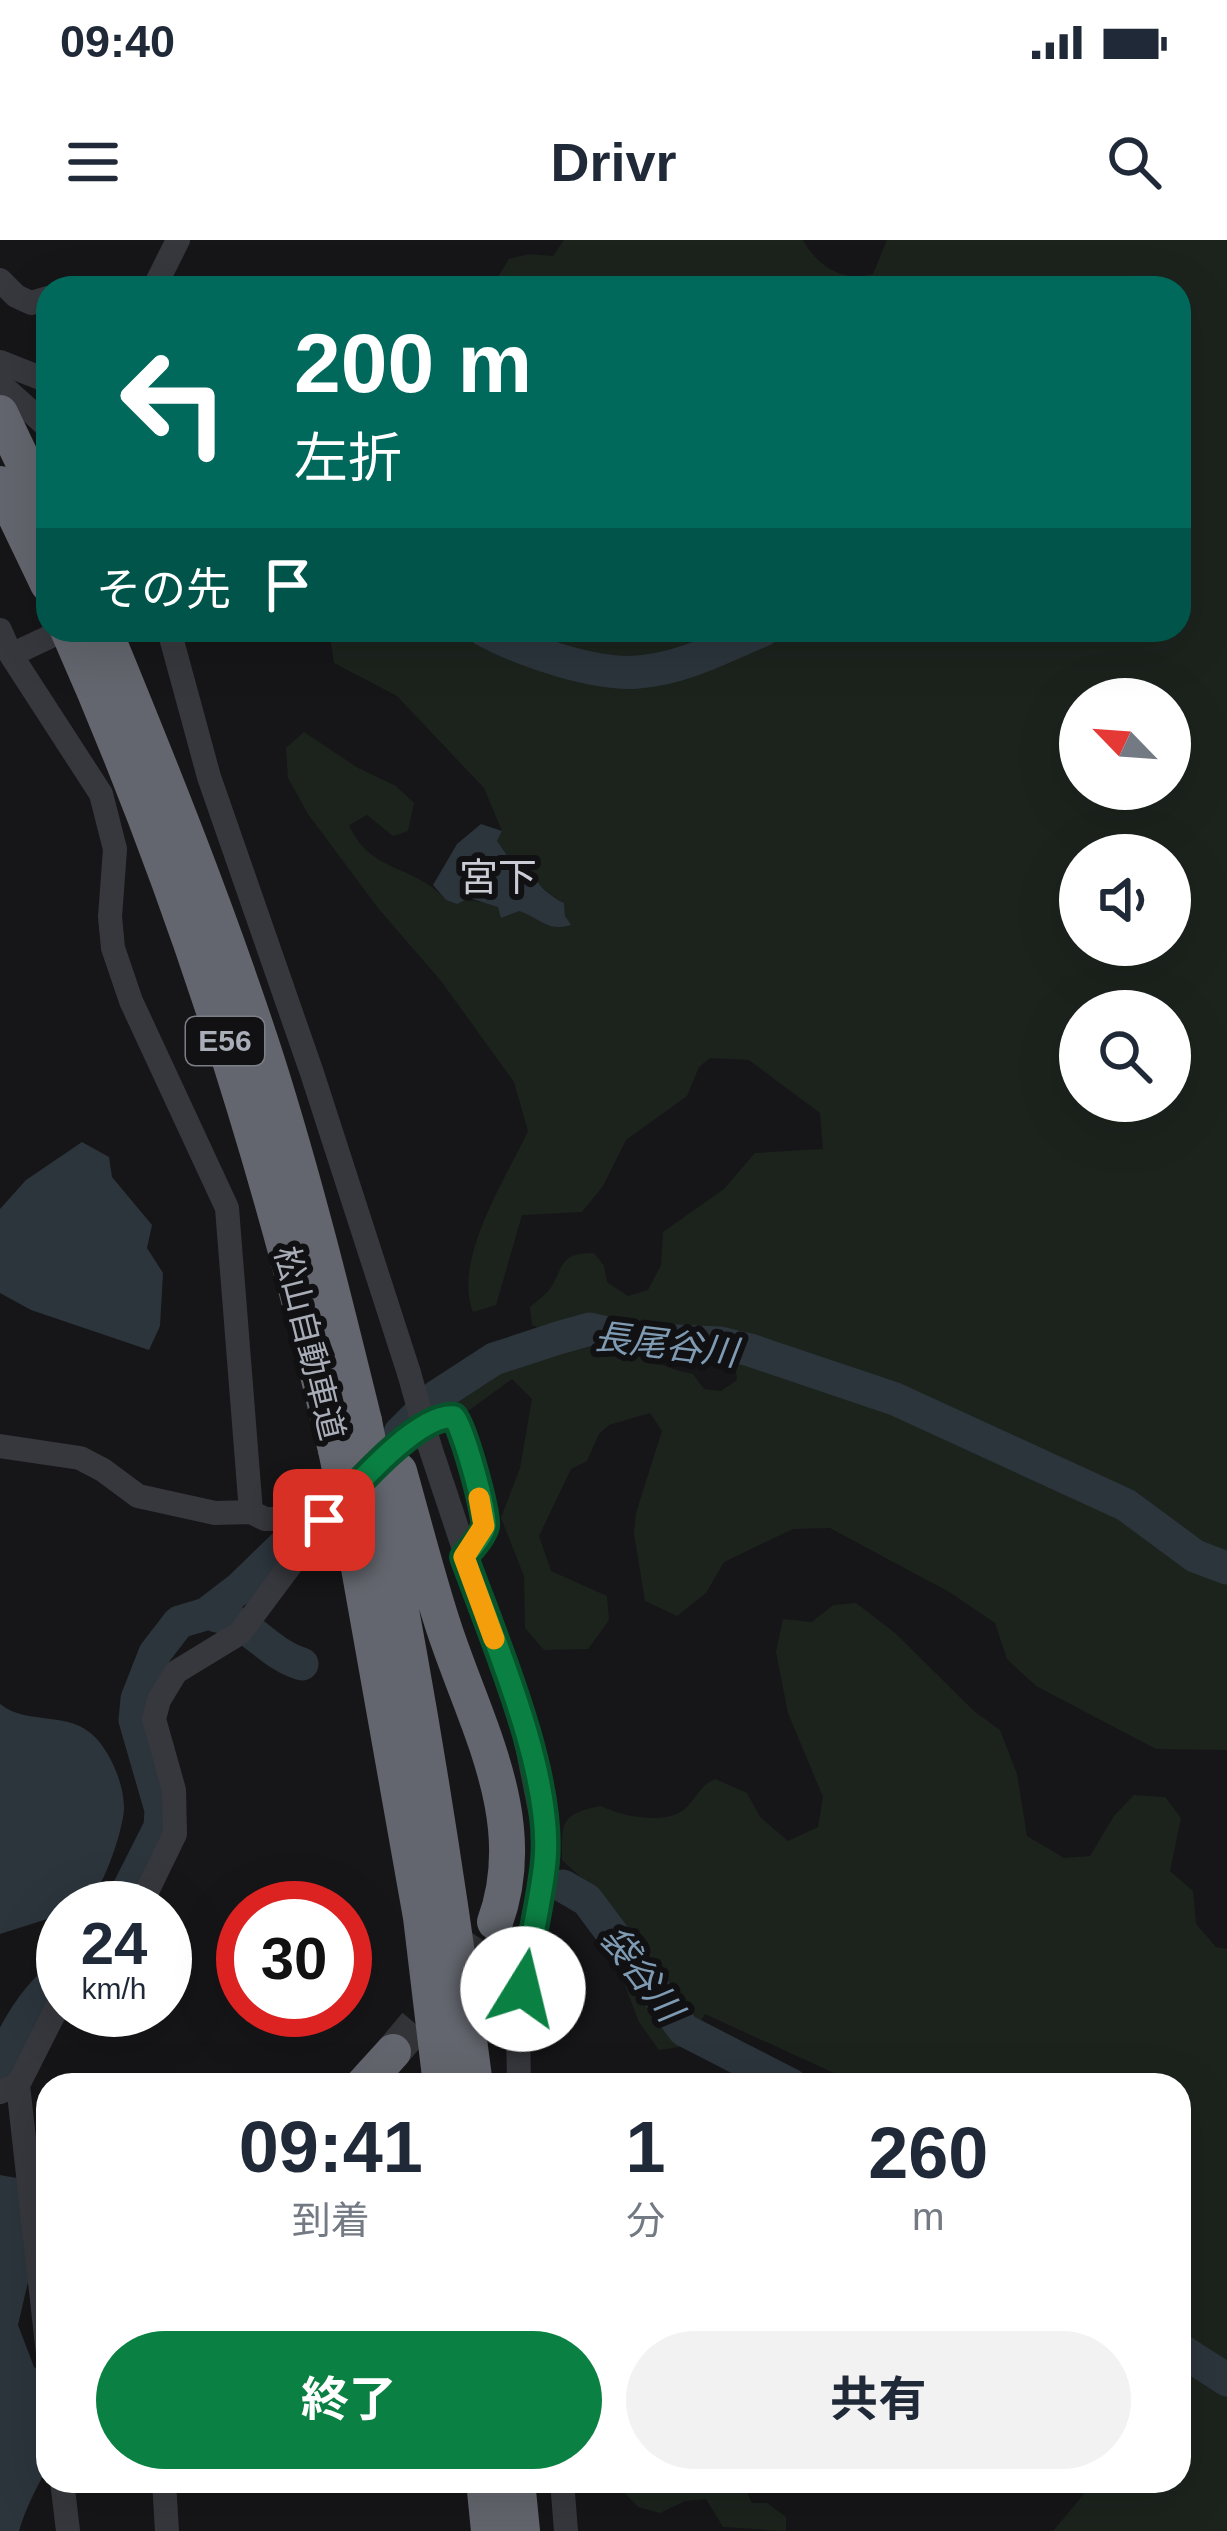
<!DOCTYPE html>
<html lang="ja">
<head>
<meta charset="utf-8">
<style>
	:root { --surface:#fff; --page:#f2f2f3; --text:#1f2937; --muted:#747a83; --accent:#0b8043 }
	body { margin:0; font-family:Helvetica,"Noto Sans JP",sans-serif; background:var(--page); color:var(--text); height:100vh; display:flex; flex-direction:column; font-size:45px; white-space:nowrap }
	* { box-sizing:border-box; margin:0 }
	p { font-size:39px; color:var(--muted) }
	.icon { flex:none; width:66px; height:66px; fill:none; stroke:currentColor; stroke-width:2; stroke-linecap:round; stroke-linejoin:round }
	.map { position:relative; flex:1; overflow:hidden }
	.sheet { position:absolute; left:36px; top:1833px; width:1155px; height:420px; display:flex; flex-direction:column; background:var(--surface); border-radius:36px; box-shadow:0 12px 48px #0002 }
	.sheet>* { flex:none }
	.banner { position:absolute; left:36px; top:36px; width:1155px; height:366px; border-radius:36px; box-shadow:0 12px 48px #0002; background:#00695c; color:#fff; overflow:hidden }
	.needle { width:78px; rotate:295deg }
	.buttons { position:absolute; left:1059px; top:438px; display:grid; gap:24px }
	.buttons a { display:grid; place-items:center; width:132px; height:132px; border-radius:50%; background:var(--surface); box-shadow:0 12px 48px #0002; font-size:60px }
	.speed { position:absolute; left:36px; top:1641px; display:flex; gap:24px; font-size:60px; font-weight:700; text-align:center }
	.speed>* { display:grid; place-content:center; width:156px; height:156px; border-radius:50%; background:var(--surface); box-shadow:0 12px 48px #0002; line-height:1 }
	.speed small { font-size:30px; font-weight:400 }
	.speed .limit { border:18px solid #d22; background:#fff; color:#111 }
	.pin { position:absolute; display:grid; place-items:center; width:102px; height:102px; color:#fff; margin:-51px; border-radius:24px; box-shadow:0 6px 18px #0006 }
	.me { position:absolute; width:132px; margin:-66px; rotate:9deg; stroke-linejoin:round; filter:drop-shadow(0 0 9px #0008) }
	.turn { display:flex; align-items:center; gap:42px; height:252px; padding:0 60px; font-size:54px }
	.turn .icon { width:156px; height:156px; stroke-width:2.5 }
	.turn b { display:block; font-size:84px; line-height:102px }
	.then { display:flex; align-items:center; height:114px; padding:0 60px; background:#0003; gap:24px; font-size:45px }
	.eta { display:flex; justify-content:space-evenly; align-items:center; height:204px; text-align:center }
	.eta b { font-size:72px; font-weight:700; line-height:84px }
	.primary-button { display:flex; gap:24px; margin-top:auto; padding:24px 60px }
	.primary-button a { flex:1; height:138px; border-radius:72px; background:var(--accent); color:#fff; font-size:48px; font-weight:700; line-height:138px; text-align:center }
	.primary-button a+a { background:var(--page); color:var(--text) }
	.status { display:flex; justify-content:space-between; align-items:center; height:84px; padding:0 60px; background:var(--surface); direction:ltr }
	.status svg { height:33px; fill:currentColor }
	header { display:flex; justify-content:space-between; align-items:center; height:156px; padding:0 60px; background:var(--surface); font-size:54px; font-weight:700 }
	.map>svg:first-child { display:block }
	.green { fill:#1c231d; fill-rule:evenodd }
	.water { fill:#2c353c }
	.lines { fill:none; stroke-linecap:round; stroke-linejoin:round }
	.river { stroke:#2c353c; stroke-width:33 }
	.highway-tunnel { stroke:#333438; stroke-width:36; stroke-dasharray:36 18; stroke-linecap:butt }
	.minor { stroke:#37383d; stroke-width:24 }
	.highway { stroke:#63666e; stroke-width:36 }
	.minor-bridge { stroke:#37383d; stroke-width:24 }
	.highway-bridge { stroke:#63666e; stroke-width:36 }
	.route-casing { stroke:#07532c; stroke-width:30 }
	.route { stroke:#0b8043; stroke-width:21 }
	.slow { stroke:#f59e0b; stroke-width:21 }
	.labels { text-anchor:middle; stroke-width:12; stroke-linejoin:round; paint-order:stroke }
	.shield { fill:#111113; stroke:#7b7e86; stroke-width:3 }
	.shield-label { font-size:30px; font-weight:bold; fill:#a8adb8 }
	.street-label { font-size:33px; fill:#a8adb8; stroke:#111113 }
	.water-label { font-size:36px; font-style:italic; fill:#7f9bb3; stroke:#111113 }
	.quarter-label { font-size:39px; fill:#c9ccd4; stroke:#111113 }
</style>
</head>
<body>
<div class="status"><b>09:40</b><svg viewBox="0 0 49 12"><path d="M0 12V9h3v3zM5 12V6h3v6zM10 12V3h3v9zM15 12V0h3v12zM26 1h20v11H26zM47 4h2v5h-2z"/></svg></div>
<header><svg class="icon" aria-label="menu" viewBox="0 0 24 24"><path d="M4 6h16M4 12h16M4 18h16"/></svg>Drivr<svg class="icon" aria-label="search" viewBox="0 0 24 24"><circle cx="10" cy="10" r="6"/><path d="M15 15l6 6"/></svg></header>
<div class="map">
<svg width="1227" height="2291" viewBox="0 0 1227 2291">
	<rect width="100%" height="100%" fill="#161618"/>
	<!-- green -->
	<path class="green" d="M564,0h239c15,27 39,42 70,34l14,-34h340v1510l-71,-1 -120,-63 -29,-27 -12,-36 -44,-30 -121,-65 -37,1 -69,33 -18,31 -29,23 -32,-15 -11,-67 2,-21 26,-82 -12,-18 -41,12 -10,9 -12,27 -16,8 -32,67 12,35 56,25 2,24 -21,29 -44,1 -19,-22 -1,-52 -23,-58 19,-50 12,-69 -20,-20 -44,32 -9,-1 -7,-16c23,-22 100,-57 131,-55 39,4 73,28 110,35l11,15 17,2 16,-11 -2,-18 -23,-10 -25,-22 -73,-14 -63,17 -19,-8 -2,-18c8,-7 17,-13 22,-21 13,-25 10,-32 42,-33l10,13 3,16 21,14 20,-6 13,-25 2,-33 61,-43 31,-36 68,-4 -3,-36 -71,-53 -39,-2 -11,9 -12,29 -61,44 -23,46 -21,26 -60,3 -26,90 -23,7c-21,-51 33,-134 55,-181l-14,-49 -73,-101 -63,-73 -70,-94 -20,-36 -2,-30 18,-16 54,36 38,18 18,17 -6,28 -15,5 -26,-21 -18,10c21,49 66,39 97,75 40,-3 78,16 119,16l-1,-13c-14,-7 -62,-48 -67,-62l5,-10 -18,-43 -87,-92 -63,-33 -5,-33h850v-342h-688l18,-29 20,-5 24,2zM1080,459h90v90h-90zM1080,615h90v90h-90zM1080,771h90v90h-90z
		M856,1363l39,30 80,79 25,18 17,44 10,62 37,22 26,-2 24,-40 20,-21 31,2 16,21 -11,53 23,20 3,33 20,23 11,2v582h-179l6,-1 29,-35 5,-14h91v-396h-319l-155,-71 -20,32 -26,4 -20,-28 -32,-83 -7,-44 -38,-35c0,-38 -2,-46 39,-54 22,11 67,20 86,1 10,-11 14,-22 28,-28l32,14 13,24 28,24 30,-14 5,-30 -35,-84 -12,-61 7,-33 29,3 21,-17z
		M618,2241h130l-2,9 6,13h15l19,14v14l-63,-4 -17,-28 -21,2 -25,12 -22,-6 -21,-22z"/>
	<!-- water -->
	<path class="water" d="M481,584l21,7 -5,10 16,23 16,-3c0,18 19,34 35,42l1,13 6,9c-24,7 -31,-7 -52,-14l-18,7 -3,-11 -29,-9 -12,6 -11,-4 -13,-15 24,-41z
		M82,902l27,15 3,20 40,48 -5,23 16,25 -3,53 -11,24 -118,-40 -31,-17v-84l26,-29z
		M0,1464c28,22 69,6 95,33 16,17 28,45 29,69 1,20 -23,93 -42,101 -4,1 -15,1 -19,1v6l-63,20z
		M0,1935l17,3 14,91 -13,56 16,42 10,7c2,22 11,78 2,96 -11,21 -20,37 -27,61h-19z"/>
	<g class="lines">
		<!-- river -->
		<path class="river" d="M484,390c37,20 111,46 154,42 44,-3 85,-25 125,-42
			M400,1193l37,-37 57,-37 64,-21 32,-9 43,10 87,4 30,7 145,49 231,106 69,51 32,12
			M217,1376c34,6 51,38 85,48
			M563,1646l24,14 97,130 107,55
			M119,1668l41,-81 1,-17 -26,-90 2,-21 18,-46 24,-31 27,-8 34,-26 97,-94
			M0,1825c17,-37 32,-65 63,-91
			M1179,2109l48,31"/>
		<!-- highway-tunnel -->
		<path class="highway-tunnel" d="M393,1812l80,-95 22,-35"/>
		<!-- minor -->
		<path class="minor" d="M0,40l16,16 15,7 17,-5
			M70,48h7
			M154,48l24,-48
			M0,122l48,19
			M0,144l48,43
			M0,390l11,25 90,139 14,55 -5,68 3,31 18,53 96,207 24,304
			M169,390l40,147 103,296 97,300
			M11,415l53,-25
			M429,1204l94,282 21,104 1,30 -27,161 1,64
			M0,1206l80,12 23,12 35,26 77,17 36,-1 14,7h12l48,-27 12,15
			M139,1668l36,-74 -1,-44 -20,-71 5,-19 17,-28 64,-39 84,-113 89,-87 30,-17 11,1c9,10 33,96 30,109 -2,12 -13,22 -20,31
			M18,1845l45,-89
			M0,1852l18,-7 30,269
			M62,2241l6,50
			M164,2241l3,50
			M562,2241l4,50"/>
		<!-- highway -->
		<path class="highway" d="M0,173l48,101
			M0,244l48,100
			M68,390c117,264 203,539 268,820
			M104,390c58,141 115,283 162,428 38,119 68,241 98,363
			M399,1231c14,50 27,101 43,151 31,98 91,196 53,300
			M378,1251c40,197 71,395 97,594
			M351,1283l70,394 20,168
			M363,1845l30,-33
			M484,2241l5,50
			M517,2241l5,50"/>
		<!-- minor-bridge -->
		<path class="minor-bridge" d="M409,1133l20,71"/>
		<!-- highway-bridge -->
		<path class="highway-bridge" d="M364,1181l14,70
			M336,1210l15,73"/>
	</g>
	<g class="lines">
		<!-- route casing -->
		<g class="route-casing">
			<path id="route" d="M324,1280c26,-27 93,-107 130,-103 9,10 33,96 31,109 -3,11 -14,22 -21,31 30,83 89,217 81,304 -4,42 -16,85 -22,128"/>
		</g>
		<!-- route -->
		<use href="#route" class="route"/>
		<!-- slow -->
		<path class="slow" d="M479,1258l5,28 -20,31 30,82"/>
	</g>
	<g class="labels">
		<!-- shield labels -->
		<rect class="shield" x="186" y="777" width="78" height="48" rx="9"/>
		<g class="shield-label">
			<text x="225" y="811">E56</text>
		</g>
		<!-- street labels -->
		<g class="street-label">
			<text transform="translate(310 1103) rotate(76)" y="12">松山自動車道</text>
		</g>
		<!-- water labels -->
		<g class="water-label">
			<text transform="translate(666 1104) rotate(7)" y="13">長尾谷川</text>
			<text transform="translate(642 1733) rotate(53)" y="13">袋谷川</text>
		</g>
		<!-- quarter labels -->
		<g class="quarter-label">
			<text x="498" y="651">宮下</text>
		</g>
	</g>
</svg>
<div class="buttons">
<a><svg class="needle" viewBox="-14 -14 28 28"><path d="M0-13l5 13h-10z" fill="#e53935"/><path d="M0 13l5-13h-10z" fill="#747a83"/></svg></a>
<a><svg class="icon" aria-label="sound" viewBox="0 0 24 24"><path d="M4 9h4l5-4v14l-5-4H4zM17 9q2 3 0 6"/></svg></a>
<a><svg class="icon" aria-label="search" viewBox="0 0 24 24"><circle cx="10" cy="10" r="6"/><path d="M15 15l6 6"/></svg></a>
</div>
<div class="speed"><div>24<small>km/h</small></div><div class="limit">30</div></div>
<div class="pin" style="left:324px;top:1280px;background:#d93025"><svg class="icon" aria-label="arrive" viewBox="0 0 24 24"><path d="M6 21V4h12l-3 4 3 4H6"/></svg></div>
<svg class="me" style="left:523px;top:1749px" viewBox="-20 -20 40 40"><circle r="19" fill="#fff"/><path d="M0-13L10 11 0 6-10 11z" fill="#0b8043"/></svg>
<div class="banner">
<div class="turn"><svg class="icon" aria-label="left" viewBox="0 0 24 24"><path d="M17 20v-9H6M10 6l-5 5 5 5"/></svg><div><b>200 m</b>左折</div></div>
<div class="then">その先<svg class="icon" aria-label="arrive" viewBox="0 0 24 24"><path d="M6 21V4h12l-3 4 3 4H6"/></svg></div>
</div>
<section class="sheet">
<div class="eta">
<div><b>09:41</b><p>到着</p></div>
<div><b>1</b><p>分</p></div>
<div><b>260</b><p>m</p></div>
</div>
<div class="primary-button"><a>終了</a><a>共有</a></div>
</section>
</div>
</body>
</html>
